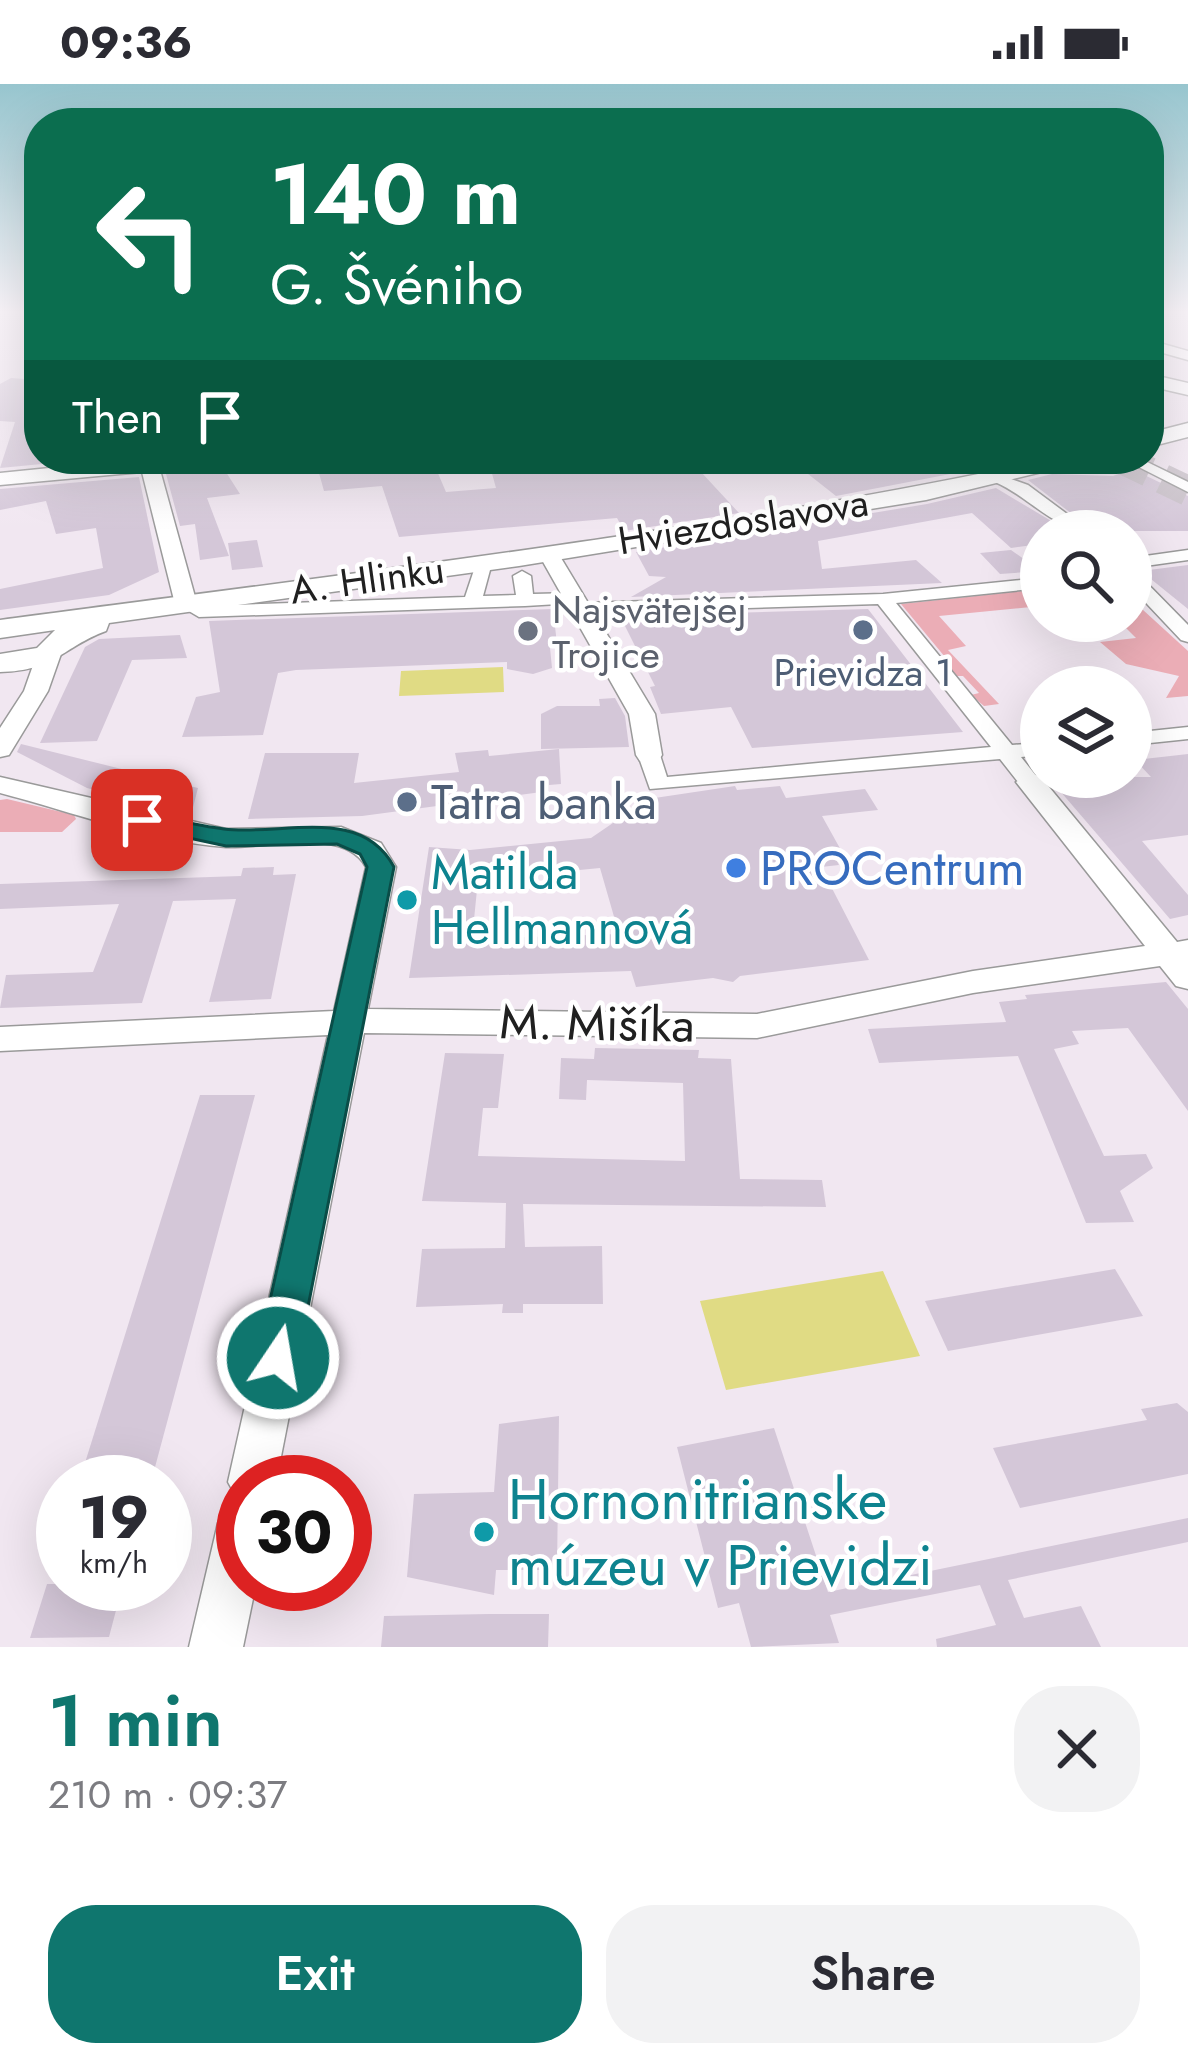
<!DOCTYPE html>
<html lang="en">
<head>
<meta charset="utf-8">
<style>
	:root { --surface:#fff; --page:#f2f2f3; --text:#2b2b33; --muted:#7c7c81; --accent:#0f766e }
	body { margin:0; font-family:Jost,sans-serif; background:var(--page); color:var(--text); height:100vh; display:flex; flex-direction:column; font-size:45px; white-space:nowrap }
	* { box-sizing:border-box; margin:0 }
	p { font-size:39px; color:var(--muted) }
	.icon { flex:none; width:66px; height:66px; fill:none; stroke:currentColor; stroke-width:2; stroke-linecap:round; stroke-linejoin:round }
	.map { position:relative; height:1563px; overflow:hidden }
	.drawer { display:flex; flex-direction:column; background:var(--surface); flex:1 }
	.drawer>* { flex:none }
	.hud { position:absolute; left:24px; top:24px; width:1140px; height:366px; border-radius:48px; box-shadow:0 12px 48px #0002; background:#0b6e4f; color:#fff; overflow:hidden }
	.fabs { position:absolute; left:1020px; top:426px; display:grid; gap:24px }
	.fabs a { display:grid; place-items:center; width:132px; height:132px; border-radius:50%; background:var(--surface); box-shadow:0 12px 48px #0002; font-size:60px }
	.speed { position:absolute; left:36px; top:1371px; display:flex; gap:24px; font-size:60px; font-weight:700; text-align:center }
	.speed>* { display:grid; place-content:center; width:156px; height:156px; border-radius:50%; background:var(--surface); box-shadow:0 12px 48px #0002; line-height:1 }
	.speed small { font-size:30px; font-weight:400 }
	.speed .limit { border:18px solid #d22; background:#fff; color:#111 }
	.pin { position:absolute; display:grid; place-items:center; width:102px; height:102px; color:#fff; margin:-51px; border-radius:24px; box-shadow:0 6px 18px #0006 }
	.me { position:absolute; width:132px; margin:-66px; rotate:12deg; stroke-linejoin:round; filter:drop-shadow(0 0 9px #0008) }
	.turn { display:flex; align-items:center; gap:42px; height:252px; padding:0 48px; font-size:54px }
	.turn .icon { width:156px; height:156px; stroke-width:2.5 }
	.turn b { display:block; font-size:84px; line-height:102px }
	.then { display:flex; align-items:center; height:114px; padding:0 48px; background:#0003; gap:24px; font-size:45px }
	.round { display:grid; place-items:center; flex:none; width:126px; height:126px; border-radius:48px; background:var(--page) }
	.headline { display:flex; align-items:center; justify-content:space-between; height:204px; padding:0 48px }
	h1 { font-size:72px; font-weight:600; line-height:90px; color:var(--accent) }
	.action { display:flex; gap:24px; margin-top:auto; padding:24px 48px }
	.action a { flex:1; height:138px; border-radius:48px; background:var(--accent); color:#fff; font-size:48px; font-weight:600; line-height:138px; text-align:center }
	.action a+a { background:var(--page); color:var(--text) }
	.status { display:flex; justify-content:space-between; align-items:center; height:84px; padding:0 60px; background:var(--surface); direction:ltr }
	.status svg { height:33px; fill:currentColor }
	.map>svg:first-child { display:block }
	.grass { fill:#ebadb6 }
	.pitch { fill:#e0db84 }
	.building { fill:#d4c7d8; fill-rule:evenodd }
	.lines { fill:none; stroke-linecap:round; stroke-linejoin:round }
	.primary-tunnel { stroke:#c7bfc7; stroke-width:30; stroke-dasharray:30 15; stroke-linecap:butt }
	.pedestrian-casing { stroke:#9a9a9a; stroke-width:3 }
	.minor-casing { stroke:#9a9a9a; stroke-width:3 }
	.tertiary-casing { stroke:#9a9a9a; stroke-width:3 }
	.pedestrian { fill:#fff; fill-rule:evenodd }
	.minor { fill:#fff; fill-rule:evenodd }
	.tertiary { fill:#fff; fill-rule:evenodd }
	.route { fill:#0f766e; stroke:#0a4d48; stroke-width:3 }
	.service-dot { fill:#5c6f8a; stroke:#fff; stroke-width:4.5 }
	.worship-dot { fill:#6b7280; stroke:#fff; stroke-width:4.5 }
	.shop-dot { fill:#3f7fe0; stroke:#fff; stroke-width:4.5 }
	.culture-dot { fill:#0f9aa8; stroke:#fff; stroke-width:4.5 }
	.labels { text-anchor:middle; stroke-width:9; stroke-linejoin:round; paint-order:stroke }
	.far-street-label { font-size:39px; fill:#202020; stroke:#fff }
	.far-worship-label { font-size:39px; fill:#5b616d; stroke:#fff; text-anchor:start }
	.far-service-label { font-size:39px; fill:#4e5e75; stroke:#fff }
	.service-label { font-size:48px; fill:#4e5e75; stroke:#fff; text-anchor:start }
	.shop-label { font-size:48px; fill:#366cbe; stroke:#fff; text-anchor:start }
	.culture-label { font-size:48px; fill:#0d838f; stroke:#fff; text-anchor:start }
	.street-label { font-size:48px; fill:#202020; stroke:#fff }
	.near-culture-label { font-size:57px; fill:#0d838f; stroke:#fff; text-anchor:start }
</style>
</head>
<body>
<div class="status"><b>09:36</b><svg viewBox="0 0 49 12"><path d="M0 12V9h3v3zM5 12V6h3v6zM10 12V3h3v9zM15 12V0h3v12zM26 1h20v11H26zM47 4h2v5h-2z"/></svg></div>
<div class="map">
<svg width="1188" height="1563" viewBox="0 0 1188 1563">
	<rect width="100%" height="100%" fill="#f1e7f1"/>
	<!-- grass -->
	<path class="grass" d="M1041,505v17l-102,10 27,30 -18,4 51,54 -15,2 -13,-11 8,-2 -16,-17h-10l-8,-19 -44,-53z
		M1131,515l57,52v45l-22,2 13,-22 -53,-12 -26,-22 36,-4 -17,-17h12z
		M7,715l67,16 2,4 -14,13h-62v-32z"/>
	<!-- pitch -->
	<path class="pitch" d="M503,583l1,25 -105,4 2,-25z
		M883,1187l37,85 -194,34 -26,-89z"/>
	<!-- building -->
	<path class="building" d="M11,294l28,2v79h55l-94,9 15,-46 -15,-1v-37z
		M332,375h89l3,6 10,-1 12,28 50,-4 -5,-18 49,-3 -5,-8h154l50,54 -115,18 -7,-13 -218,19 -17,-51 -58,5 -7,-25 16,-3z
		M789,375h225l4,2 -182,35z
		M224,385l16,25 -33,4 22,58 -29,4 -5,-36 -15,2 -14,-52z
		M1132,385l56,27v35h-94l-66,-51 24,-6 61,2z
		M139,393l20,95 -50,23 -109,15v-21l103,-21 -7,-40 -40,6 -10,-33 -46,9v-21z
		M996,404l72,43h-27v13l-30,4 -39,-35 -154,28 4,28 94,-9 26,23 -311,14 35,-20 -17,-1 -13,-24 291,-48z
		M257,456l6,27 -31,3 -4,-27z
		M1011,466l30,21 -41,3 -20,-21z
		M1188,481v44l-47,-38z
		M553,525l4,35 -7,4 2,20 -19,6 -26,-5v-7l-211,8 -18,3 -15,62 -81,2 14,-40 24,-5 -11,-71z
		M868,525l95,123 -211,16 -21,-41 -70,7 -11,-27 5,-1 -35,-70z
		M180,551l7,23 -55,2 -35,81 -57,2 45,-96 14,-8z
		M615,614l10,18 4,31 -88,2v-35l16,-8h43l-1,-7z
		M21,660l177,44 -7,27 -104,-27 -70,-36z
		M559,665l2,35 -12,1v6l-187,25 -114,3 17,-66h94l-5,30 105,-11 -4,-19 33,-3 1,6z
		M1188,670v81l-46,6 46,54v20l-18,4 -122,-142h103l-16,-17z
		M735,702l2,4 43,-4 6,12 79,-9 13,21 -56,6 20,36 -9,1 6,12 -18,2 48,93 -129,16 -7,6 -20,-4 -77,9 -5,-16 -222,7 20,-131 41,3 121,-12 57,-39zM600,784l19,66 -147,5 6,-59z
		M274,783l-1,8 23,-1 -25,125 -62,3 27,-103 -63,2 -31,102 -142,5 6,-33 87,-3 26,-68 -119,5v-25l241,-8 2,-8z
		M1166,898l22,27v102l-60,-83 -56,3 7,13 -25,5 50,107 42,-2 7,14 -33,23 14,31 -48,1 -68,-167 -139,7 -11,-34 138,-7 -7,-20 28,-3 -2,-4z
		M595,964l104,2 -1,8 33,1 9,120 82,1 4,27 -303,-3 2,43 77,-1 1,58h-80v9h-21l1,-9 -87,3 6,-58 83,-1 1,-45 -84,-2 23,-148 59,1 -6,54h-15l-5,48 207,5 -2,-78 -96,-3 -1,20 -27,-1 2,-41 33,1z
		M200,1011h55l-104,387h-72z
		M1115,1185l28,47 -195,35 -23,-50z
		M1177,1319l11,9v62l-168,34 -27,-60 154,-28 -6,-11z
		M559,1332l-2,154h-61l-2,25 -87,-18 7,-83 80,-2 5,-68z
		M774,1344l54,164 360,-74v24l-180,38 16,38 57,-12 20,41h-164l-1,-8 60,-14 -16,-40 -150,30 9,28 -88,4 -12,-44 -21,5 -41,-161z
		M47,1500h76l-14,53 -79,1z
		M489,1530h60l-1,33h-167l3,-31z"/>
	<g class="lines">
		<!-- primary-tunnel -->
		<path class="primary-tunnel" d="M1122,375l66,32"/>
		<!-- pedestrian casing -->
		<g class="pedestrian-casing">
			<path id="pedestrian" d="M1123,375h18l47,23v10z
				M1000,391l28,10 62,46c-35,0 -63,-36 -95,-49v-6z
				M1188,466v10l-57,8v-10z
				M482,481l8,5 -7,26 33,-1 -3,-19 9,-5 9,5 2,18 42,-1 9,5 -9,5 -50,3 -326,11 -22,-13 9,-5 17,7 262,-9 9,-27z
				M1131,488l6,1 51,52v17l-7,-2 -50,-53z
				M1041,494v10l-145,15 116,142 29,-2v12l-20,2 20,25 -11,7 -8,-2 -22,-28 -350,30 -12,-34 11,-6 11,6 7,22 324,-30 -113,-143 -297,9 -9,-5 9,-5 302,-9z
				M1188,643v12l-57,6v-12z"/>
		</g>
		<!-- minor casing -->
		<g class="minor-casing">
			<path id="minor" d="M1149,256l39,11v9l-39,-11z
				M139,375h99l-9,5 -69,6 37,134 -3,5 -8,2 -11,-7 -33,-132 -142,13v-12z
				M541,465l17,4 97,161 7,41 -4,6h-18l-4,-6 -7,-41 -91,-161z
				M49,563l12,7 -13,37 -39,64 -9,2v-29l24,-37 13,-37z
				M1030,690l10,2 137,166 11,-2v49l-12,-3 -16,-20 -187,27 -216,45 -393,-5 -88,449h-33v102h13l-13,63h-54l29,-124 7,-18 13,-5 -10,-18 100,-447 -328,16v-24l334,-16 32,-144c-22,-41 -100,-18 -140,-20 -75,-5 -153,-35 -226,-54v-16l226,52 115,-2 40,16 15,24 -28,142 389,5 216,-43 172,-25 -129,-164z"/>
		</g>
		<!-- tertiary casing -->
		<g class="tertiary-casing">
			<path id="tertiary" d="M1149,290l39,9v12l-39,-9z
				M1188,339v14l-39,10v-14z
				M1051,375h45l-170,41 -407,66 -410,57 -3,8c-44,16 -50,40 -106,41v-18l37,-6 18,-18 -55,8v-18c351,-47 705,-87 1051,-161z"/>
		</g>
		<!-- pedestrian -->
		<use href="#pedestrian" class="pedestrian"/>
		<!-- minor -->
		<use href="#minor" class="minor"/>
		<!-- tertiary -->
		<use href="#tertiary" class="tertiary"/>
	</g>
	<!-- sky -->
	<linearGradient id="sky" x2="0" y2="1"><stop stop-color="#97c5ce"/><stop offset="0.51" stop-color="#f9f4f9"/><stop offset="1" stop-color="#f9f4f9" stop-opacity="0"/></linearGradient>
	<rect width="1188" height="447" fill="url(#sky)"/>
	<!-- route -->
	<path class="route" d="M142,729c27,5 55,13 82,16 59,7 137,-24 170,38l-96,491 -6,13 -14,5 -15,-5 -6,-13 110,-491 -7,-13 -23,-10 -111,2 -93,-20 -4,-6z"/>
	<!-- markers -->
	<g class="service-dot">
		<circle cx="863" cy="546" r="12"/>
		<circle cx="407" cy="718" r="12"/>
	</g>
	<circle class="worship-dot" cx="528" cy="547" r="12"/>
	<circle class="shop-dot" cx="736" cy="784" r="12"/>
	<g class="culture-dot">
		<circle cx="407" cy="816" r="12"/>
		<circle cx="484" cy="1448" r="12"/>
	</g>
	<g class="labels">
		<!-- far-street labels -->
		<g class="far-street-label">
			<text transform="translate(743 437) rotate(-9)" y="14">Hviezdoslavova</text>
			<text transform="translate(367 495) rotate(-8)" y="14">A. Hlinku</text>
		</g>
		<!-- far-worship labels -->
		<g class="far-worship-label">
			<text x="552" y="539">Najsvätejšej<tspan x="552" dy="45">Trojice</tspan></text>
		</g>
		<!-- far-service labels -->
		<g class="far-service-label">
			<text x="863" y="602">Prievidza 1</text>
		</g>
		<!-- service labels -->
		<g class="service-label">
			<text x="431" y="735">Tatra banka</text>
		</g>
		<!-- shop labels -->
		<g class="shop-label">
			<text x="760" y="801">PROCentrum</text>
		</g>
		<!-- culture labels -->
		<g class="culture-label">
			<text x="431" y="805">Matilda<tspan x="431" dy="55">Hellmannová</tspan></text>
		</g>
		<!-- street labels -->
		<g class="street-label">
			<text transform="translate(597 939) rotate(1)" y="17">M. Mišíka</text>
		</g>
		<!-- near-culture labels -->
		<g class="near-culture-label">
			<text x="508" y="1435">Hornonitrianske<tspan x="508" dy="66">múzeu v Prievidzi</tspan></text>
		</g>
	</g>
</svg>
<div class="fabs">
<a><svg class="icon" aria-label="search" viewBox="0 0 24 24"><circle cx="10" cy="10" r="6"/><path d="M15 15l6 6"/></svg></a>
<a><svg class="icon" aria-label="layers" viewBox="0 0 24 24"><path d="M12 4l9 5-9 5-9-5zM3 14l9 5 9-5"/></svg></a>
</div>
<div class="speed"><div>19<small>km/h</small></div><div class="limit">30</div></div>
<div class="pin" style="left:142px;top:736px;background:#d93025"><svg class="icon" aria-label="arrive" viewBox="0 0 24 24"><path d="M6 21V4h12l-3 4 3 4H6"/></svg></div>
<svg class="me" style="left:278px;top:1274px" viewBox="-20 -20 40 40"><circle r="17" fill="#0f766e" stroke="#fff" stroke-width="3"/><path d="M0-11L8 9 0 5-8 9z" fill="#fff"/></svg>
<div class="hud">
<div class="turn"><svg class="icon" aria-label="left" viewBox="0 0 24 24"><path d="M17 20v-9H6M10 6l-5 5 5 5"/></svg><div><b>140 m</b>G. Švéniho</div></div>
<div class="then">Then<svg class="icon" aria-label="arrive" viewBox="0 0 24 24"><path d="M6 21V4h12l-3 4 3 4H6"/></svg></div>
</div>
</div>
<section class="drawer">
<div class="headline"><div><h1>1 min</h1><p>210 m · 09:37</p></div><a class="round"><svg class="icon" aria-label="close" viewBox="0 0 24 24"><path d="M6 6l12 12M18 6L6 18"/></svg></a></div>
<div class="action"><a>Exit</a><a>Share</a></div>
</section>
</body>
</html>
